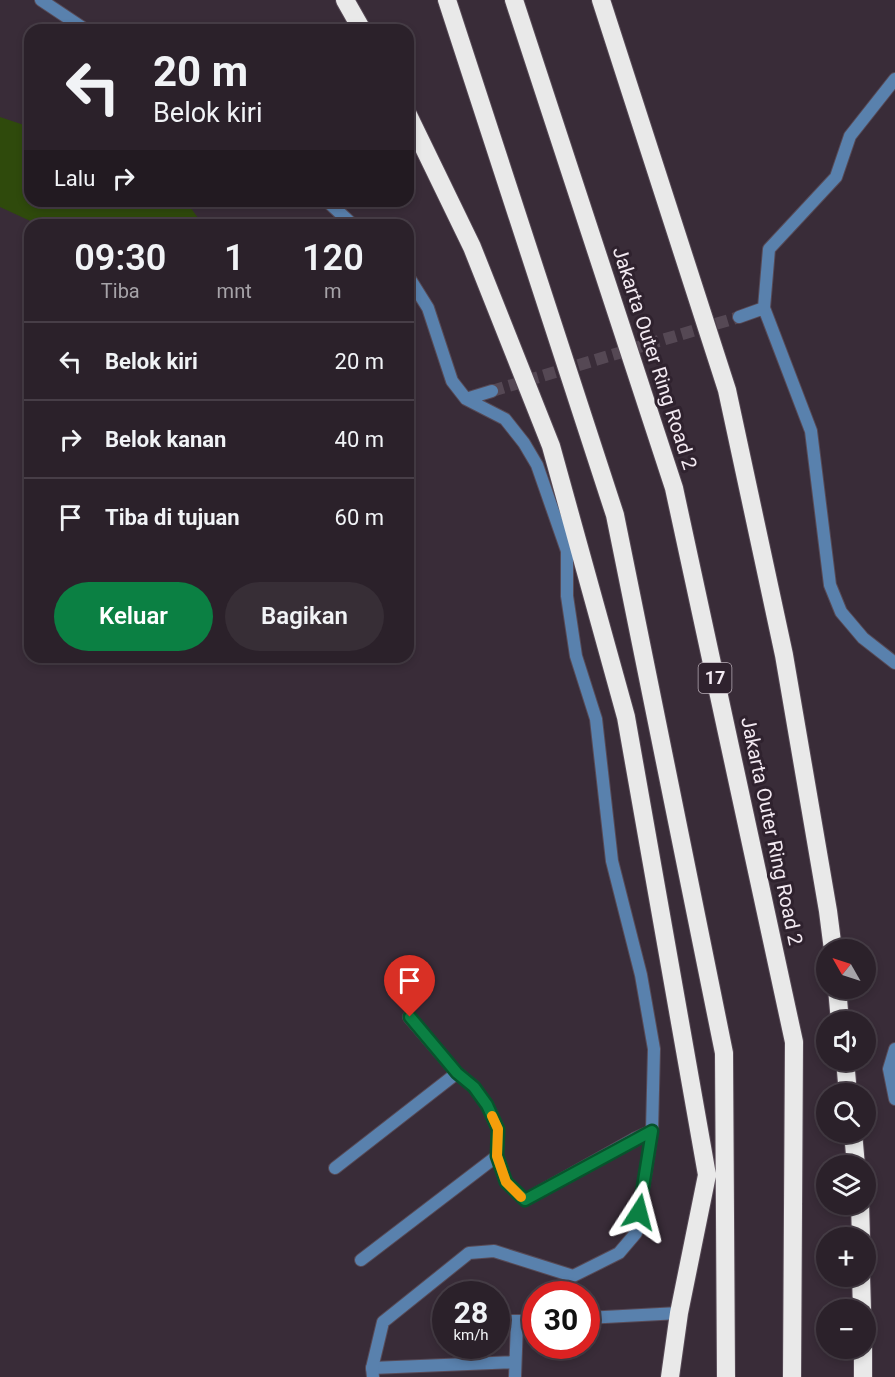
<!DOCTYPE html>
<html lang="id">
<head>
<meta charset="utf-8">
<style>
	:root { --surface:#2b212a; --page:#372e36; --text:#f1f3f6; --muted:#a6a3a8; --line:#473e47; --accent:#0b8043 }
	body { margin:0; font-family:Roboto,sans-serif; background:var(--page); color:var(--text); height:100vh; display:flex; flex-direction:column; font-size:22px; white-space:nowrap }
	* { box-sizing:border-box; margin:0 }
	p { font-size:20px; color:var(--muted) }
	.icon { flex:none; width:33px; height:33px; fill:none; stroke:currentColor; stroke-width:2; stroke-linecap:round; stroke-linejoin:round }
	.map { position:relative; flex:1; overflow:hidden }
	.drawer { position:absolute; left:24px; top:219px; width:390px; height:444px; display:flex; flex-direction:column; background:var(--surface); border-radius:18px; box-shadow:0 3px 9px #0003,0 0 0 2px var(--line) }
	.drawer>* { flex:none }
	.guide { position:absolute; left:24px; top:24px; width:390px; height:183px; border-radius:18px; box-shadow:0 3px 9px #0003,0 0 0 2px var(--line); background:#2b212a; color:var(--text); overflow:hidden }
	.needle { width:39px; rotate:309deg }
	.buttons { position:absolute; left:816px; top:939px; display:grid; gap:12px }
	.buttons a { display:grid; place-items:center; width:60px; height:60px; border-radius:50%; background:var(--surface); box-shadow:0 3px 9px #0003,0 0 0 2px var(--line); font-size:30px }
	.speed { position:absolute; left:432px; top:1281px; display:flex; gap:12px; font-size:30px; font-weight:700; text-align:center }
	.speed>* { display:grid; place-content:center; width:78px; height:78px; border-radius:50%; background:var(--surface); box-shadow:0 3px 9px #0003,0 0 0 2px var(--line); line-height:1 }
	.speed small { font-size:15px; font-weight:400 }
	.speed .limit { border:9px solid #d22; background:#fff; color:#111 }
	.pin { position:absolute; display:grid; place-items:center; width:51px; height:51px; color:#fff; margin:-62px -26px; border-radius:50% 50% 50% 0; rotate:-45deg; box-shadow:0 0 6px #0007 }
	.pin .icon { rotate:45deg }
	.me { position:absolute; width:66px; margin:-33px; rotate:9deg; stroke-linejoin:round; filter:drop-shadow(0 0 4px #0008) }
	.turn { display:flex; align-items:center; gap:21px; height:126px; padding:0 30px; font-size:27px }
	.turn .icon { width:78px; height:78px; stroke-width:2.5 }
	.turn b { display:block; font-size:42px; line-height:51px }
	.then { display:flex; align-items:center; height:57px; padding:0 30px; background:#0003; gap:12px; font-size:22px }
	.eta { display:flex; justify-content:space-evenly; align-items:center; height:102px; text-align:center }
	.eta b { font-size:36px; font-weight:600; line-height:42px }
	.button { display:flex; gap:12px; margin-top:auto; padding:12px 30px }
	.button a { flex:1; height:69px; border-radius:36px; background:var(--accent); color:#fff; font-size:24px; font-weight:600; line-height:69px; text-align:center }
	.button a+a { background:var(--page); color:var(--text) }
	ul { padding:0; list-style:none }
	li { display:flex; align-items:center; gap:18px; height:78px; padding:0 30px; border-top:2px solid var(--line) }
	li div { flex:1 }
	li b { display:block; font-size:22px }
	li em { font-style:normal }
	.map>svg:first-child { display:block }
	.green { fill:#2f4a0c }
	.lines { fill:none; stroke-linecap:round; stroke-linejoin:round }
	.minor-tunnel { stroke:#554854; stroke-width:12; stroke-dasharray:12 6; stroke-linecap:butt }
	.service-casing { stroke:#574a56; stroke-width:14 }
	.minor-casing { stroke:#574a56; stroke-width:14 }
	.motorway-casing { stroke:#574a56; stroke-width:20 }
	.service { stroke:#5981ad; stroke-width:12 }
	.minor { stroke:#5981ad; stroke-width:12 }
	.motorway { stroke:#e9e9e9; stroke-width:18 }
	.route-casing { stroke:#07532c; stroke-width:15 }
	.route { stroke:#0b8043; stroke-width:10 }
	.slow { stroke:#f59e0b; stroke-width:10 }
	.labels { text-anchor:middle; stroke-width:6; stroke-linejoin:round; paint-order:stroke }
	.shield { fill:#2f222e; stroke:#b8adb6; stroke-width:1.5 }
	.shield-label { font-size:18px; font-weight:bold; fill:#f2e9f1 }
	.street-label { font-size:20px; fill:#f2e9f1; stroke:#2f222e }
</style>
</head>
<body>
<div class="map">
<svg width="895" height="1377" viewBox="0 0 895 1377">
	<rect width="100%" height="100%" fill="#392c38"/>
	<!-- green -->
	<path class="green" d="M0,117l30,10v74h154l4,3 15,21h-164l-39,-18z"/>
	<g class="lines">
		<!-- minor-tunnel -->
		<path class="minor-tunnel" d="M492,391l247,-74"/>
		<!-- service casing -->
		<g class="service-casing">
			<path id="service" d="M586,1318l93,-5
				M496,1321h40
				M372,1368l143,-6
				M515,1377l2,-55"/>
		</g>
		<!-- minor casing -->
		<g class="minor-casing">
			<path id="minor" d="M41,0l45,30
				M895,79l-45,57 -14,41 -67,72 -5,59 47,123 19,154 11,27 22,26 32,25
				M327,201l26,24
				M739,317l25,-9
				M466,399l26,-8
				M409,1017l48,56 17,14 13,18 11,24 -1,27 9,26 19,18 109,-61 18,-8
				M895,1049l-6,20 6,30
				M335,1168l122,-95
				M361,1260l136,-104
				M373,1377l-1,-9 11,-46 86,-69 25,-2 79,25 46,-23 17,-20 16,-102 2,-82 -13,-74 -29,-114 -16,-142 -20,-63 -9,-60v-45l-30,-86 -13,-22 -19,-24 -39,-20 -14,-18 -24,-73 -20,-32"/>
		</g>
		<!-- motorway casing -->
		<g class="motorway-casing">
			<path id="motorway" d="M345,0l17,30
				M447,0l168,515 109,538 2,324
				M514,0l160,488 120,554 -2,335
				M601,0l126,390 57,265 44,256 5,39
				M408,115l64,132 79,199 75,271 81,458 -28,138 -9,64
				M837,988l3,34
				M845,1060l3,34
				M853,1132l3,34
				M860,1204l1,34
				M861,1276l1,34
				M863,1348v29"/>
		</g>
		<!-- service -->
		<use href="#service" class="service"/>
		<!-- minor -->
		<use href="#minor" class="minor"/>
		<!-- motorway -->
		<use href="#motorway" class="motorway"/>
	</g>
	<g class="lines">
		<!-- route casing -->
		<g class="route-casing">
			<path id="route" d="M410,1017l47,56 17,14 13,18 11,24 -1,27 9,26 19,18 127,-69 -13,81"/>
		</g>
		<!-- route -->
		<use href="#route" class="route"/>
		<!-- slow -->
		<path class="slow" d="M492,1116l6,13 -1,27 9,26 15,15"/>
	</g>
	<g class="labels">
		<!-- shield labels -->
		<rect class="shield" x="698.5" y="663" width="33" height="30" rx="4.5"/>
		<g class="shield-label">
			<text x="715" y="684">17</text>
		</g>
		<!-- street labels -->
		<g class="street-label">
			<text transform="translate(655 358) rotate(72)" y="7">Jakarta Outer Ring Road 2</text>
			<text transform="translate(772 831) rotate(78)" y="7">Jakarta Outer Ring Road 2</text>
		</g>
	</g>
</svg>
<div class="buttons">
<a><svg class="needle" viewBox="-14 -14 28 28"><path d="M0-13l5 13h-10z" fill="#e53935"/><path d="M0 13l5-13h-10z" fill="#a6a3a8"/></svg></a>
<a><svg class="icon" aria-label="sound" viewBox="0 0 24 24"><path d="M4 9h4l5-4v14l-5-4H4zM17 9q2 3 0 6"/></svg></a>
<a><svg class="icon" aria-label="search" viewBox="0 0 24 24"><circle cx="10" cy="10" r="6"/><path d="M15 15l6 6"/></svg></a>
<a><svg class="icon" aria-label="layers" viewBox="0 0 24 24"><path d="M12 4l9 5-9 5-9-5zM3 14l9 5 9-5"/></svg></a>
<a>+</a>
<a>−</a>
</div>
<div class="speed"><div>28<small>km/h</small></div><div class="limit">30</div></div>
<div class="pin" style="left:410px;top:1017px;background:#d93025"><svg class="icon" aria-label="arrive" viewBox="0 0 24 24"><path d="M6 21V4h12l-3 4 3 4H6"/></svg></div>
<svg class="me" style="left:639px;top:1212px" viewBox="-20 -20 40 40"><path d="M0-17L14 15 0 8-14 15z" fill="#0b8043" stroke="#fff" stroke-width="4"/></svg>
<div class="guide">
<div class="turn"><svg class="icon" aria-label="left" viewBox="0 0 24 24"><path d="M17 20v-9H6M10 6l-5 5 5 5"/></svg><div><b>20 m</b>Belok kiri</div></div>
<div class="then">Lalu<svg class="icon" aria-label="right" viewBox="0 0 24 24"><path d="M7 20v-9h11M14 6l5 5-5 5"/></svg></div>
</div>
<section class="drawer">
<div class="eta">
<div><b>09:30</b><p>Tiba</p></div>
<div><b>1</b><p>mnt</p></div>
<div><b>120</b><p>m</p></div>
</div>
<ul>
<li><svg class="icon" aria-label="left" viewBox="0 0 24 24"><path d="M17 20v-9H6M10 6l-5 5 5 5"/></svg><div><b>Belok kiri</b></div><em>20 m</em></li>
<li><svg class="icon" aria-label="right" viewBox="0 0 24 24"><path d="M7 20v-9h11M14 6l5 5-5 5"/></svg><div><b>Belok kanan</b></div><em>40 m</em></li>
<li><svg class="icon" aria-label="arrive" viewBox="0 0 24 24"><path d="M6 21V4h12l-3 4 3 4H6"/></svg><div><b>Tiba di tujuan</b></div><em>60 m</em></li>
</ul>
<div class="button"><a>Keluar</a><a>Bagikan</a></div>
</section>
</div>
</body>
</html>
